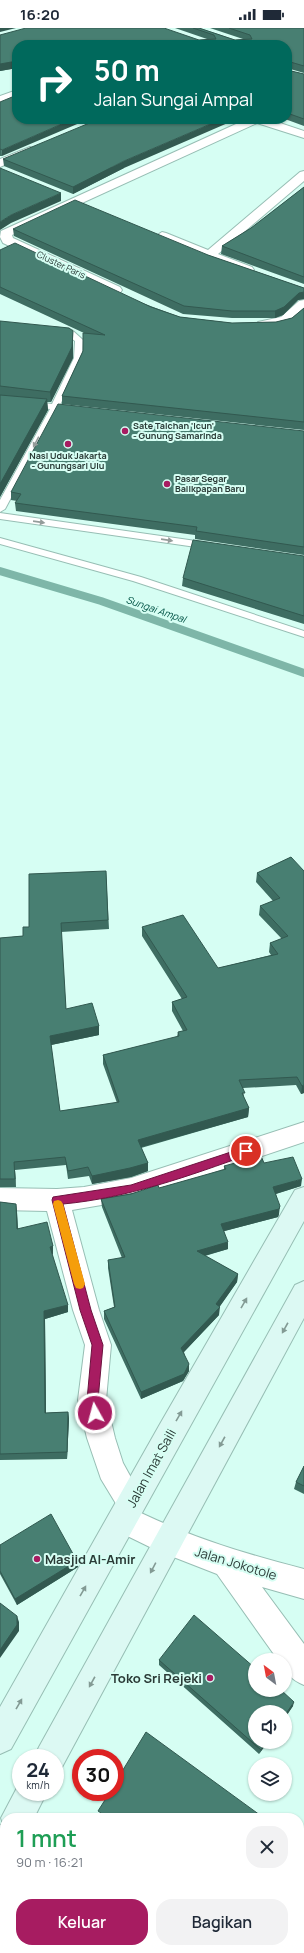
<!DOCTYPE html>
<html lang="id">
<head>
<meta charset="utf-8">
<style>
	:root { --surface:#fff; --page:#f2f2f3; --text:#1f2937; --muted:#747a83; --accent:#a71c61 }
	body { margin:0; font-family:Manrope,sans-serif; background:var(--page); color:var(--text); height:100vh; display:flex; flex-direction:column; font-size:15px; white-space:nowrap }
	* { box-sizing:border-box; margin:0 }
	p { font-size:13px; color:var(--muted) }
	.icon { flex:none; width:22px; height:22px; fill:none; stroke:currentColor; stroke-width:2; stroke-linecap:round; stroke-linejoin:round }
	.map { position:relative; flex:1; overflow:hidden }
	.panel { position:absolute; left:0px; top:1785px; width:304px; height:140px; display:flex; flex-direction:column; background:var(--surface); border-radius:16px 16px 0 0; box-shadow:0 1px 3px #0004 }
	.panel>* { flex:none }
	.banner { position:absolute; left:12px; top:12px; width:280px; height:84px; border-radius:16px; box-shadow:0 1px 3px #0004; background:#00695c; color:#fff; overflow:hidden }
	.needle { width:26px; rotate:328deg }
	.fabs { position:absolute; left:248px; top:1625px; display:grid; gap:8px }
	.fabs a { display:grid; place-items:center; width:44px; height:44px; border-radius:50%; background:var(--surface); box-shadow:0 1px 3px #0004; font-size:20px }
	.speed { position:absolute; left:12px; top:1721px; display:flex; gap:8px; font-size:20px; font-weight:700; text-align:center }
	.speed>* { display:grid; place-content:center; width:52px; height:52px; border-radius:50%; background:var(--surface); box-shadow:0 1px 3px #0004; line-height:1 }
	.speed small { font-size:10px; font-weight:400 }
	.speed .limit { border:6px solid #d22; background:#fff; color:#111 }
	.pin { position:absolute; display:grid; place-items:center; width:34px; height:34px; color:#fff; margin:-17px; border:2px solid #fff; border-radius:50%; box-shadow:0 1px 4px #0007 }
	.me { position:absolute; width:44px; margin:-22px; rotate:353deg; stroke-linejoin:round; filter:drop-shadow(0 0 3px #0008) }
	.turn { display:flex; align-items:center; gap:14px; height:84px; padding:0 16px; font-size:18px }
	.turn .icon { width:52px; height:52px; stroke-width:2.5 }
	.turn b { display:block; font-size:28px; line-height:34px }
	.round { display:grid; place-items:center; flex:none; width:42px; height:42px; border-radius:16px; background:var(--page) }
	.overview { display:flex; align-items:center; justify-content:space-between; height:68px; padding:0 16px }
	h1 { font-size:24px; font-weight:600; line-height:30px; color:#1e9e55 }
	.cta { display:flex; gap:8px; margin-top:auto; padding:8px 16px }
	.cta a { flex:1; height:46px; border-radius:16px; background:var(--accent); color:#fff; font-size:16px; font-weight:600; line-height:46px; text-align:center }
	.cta a+a { background:var(--page); color:var(--text) }
	.status { display:flex; justify-content:space-between; align-items:center; height:28px; padding:0 20px; background:var(--surface); direction:ltr }
	.status svg { height:11px; fill:currentColor }
	.map>svg:first-child { display:block }
	.lines { fill:none; stroke-linecap:round; stroke-linejoin:round }
	.stream { stroke:#7eb6a8; stroke-width:8 }
	.lane-casing { stroke:#97beb4; stroke-width:2 }
	.street-casing { stroke:#97beb4; stroke-width:2 }
	.secondary-casing { stroke:#97beb4; stroke-width:2 }
	.lane { fill:#fff; fill-rule:evenodd }
	.street { fill:#fff; fill-rule:evenodd }
	.secondary { fill:#dcf9f3; fill-rule:evenodd }
	.wall { fill:#3e6d62 }
	.shaded-wall { fill:#325950 }
	.building { fill:#487f72; stroke:#325950 }
	.oneway { fill:#949c9a }
	.oneway2 { fill:#839a94 }
	.route { fill:#a71c61; stroke:#6d123f }
	.slow { fill:#f59e0b }
	.poi-dot { fill:#a71c61; stroke:#d6fef3; stroke-width:1.5 }
	.labels { text-anchor:middle; stroke-width:4; stroke-linejoin:round; paint-order:stroke }
	.far-street-label { font-size:9px; fill:#2a3a36; stroke:#d6fef3 }
	.far-poi-label { font-size:9px; font-weight:bold; fill:#2a3a36; stroke:#d6fef3; text-anchor:start }
	.far-water-label { font-size:10px; font-style:italic; fill:#035547; stroke:#d6fef3 }
	.near-street-label { font-size:13px; fill:#2a3a36; stroke:#d6fef3 }
	.near-poi-label { font-size:13px; font-weight:bold; fill:#2a3a36; stroke:#d6fef3; text-anchor:start }
</style>
</head>
<body>
<div class="status"><b>16:20</b><svg viewBox="0 0 49 12"><path d="M0 12V9h3v3zM5 12V6h3v6zM10 12V3h3v9zM15 12V0h3v12zM26 1h20v11H26zM47 4h2v5h-2z"/></svg></div>
<div class="map">
<svg width="304" height="1925" viewBox="0 0 304 1925">
	<rect width="100%" height="100%" fill="#d6fef3"/>
	<g class="lines">
		<!-- stream -->
		<path class="stream" d="M0,543l101,30 203,72"/>
		<!-- lane casing -->
		<g class="lane-casing">
			<path id="lane" d="M55,299l17,3 11,10 -1,18 -22,47 14,1 4,3 -4,3 -16,-2 -53,99 -5,3v-12l50,-91 -50,-5v-6l52,6 22,-46 1,-17 -9,-7 -11,-3z
				M0,485l210,30 5,3 -5,3 -210,-30z
				M0,510l141,39 163,54v6l-171,-56 -133,-37z"/>
		</g>
		<!-- street casing -->
		<g class="street-casing">
			<path id="street" d="M17,62v7l-17,6v-7z
				M247,91h21l36,12v7l-47,-15 -245,112 1,3 107,49 2,3 -2,3h-10l-107,-50 -3,-6 1,-6z
				M30,119l6,3 -2,2 -34,15v-8z
				M304,143v10l-86,73 34,13 2,3 -2,3h-10l-84,-34 -2,-3 6,-4 4,1 42,17 92,-78z
				M304,272v12c-12,11 -29,20 -46,16l-2,-3 2,-3 23,-5 18,-16z
				M304,1094v20l-173,58 -59,10 27,100 12,35 -5,55 9,38 8,25 22,40 -4,10c55,26 105,41 163,56v30l-42,-12 42,57v41c-12,-5 -19,-11 -19,-25h-7l-61,-86 -59,-23 -45,-22 -4,-10 4,-10 5,-2 -17,-28 -14,-41 -9,-38 7,-55 -12,-35 -26,-99 -47,-1v-22l57,1 27,-2 47,-9z"/>
		</g>
		<!-- secondary casing -->
		<g class="secondary-casing">
			<path id="secondary" d="M304,1159v34l-293,528 -11,5v-47l160,-283 135,-234z
				M304,1253v37l-243,451 -6,3v-14h-21l5,-11 256,-462z
				M21,1752v12h26l-13,26h-29v44l-5,2v-39l3,-1 -2,-6z"/>
		</g>
		<!-- lane -->
		<use href="#lane" class="lane"/>
		<!-- street -->
		<use href="#street" class="street"/>
		<!-- secondary -->
		<use href="#secondary" class="secondary"/>
	</g>
	<!-- wall -->
	<path class="wall" d="M175,0h24l36,12 8,-1 -33,-11h94v45l-17,-5v-23h-270v23l-17,3v-36l199,5 8,-1z
		M287,42l17,4v52l-19,-7h2z
		M0,74l2,54h-2z
		M3,131l121,9 -51,26 -69,-28z
		M304,159v97l-83,-30 1,-8 29,-18z
		M13,201l195,26 96,33v11l-6,1 -15,15 -8,3h-43l-49,-4 -169,-78z
		M0,222l180,67 52,6 44,-1 16,-4 12,-10v122l-242,-26v-8l21,-45 1,-18 -84,-39z
		M0,293l73,21v16l-22,44h-4l1,8 -48,87z
		M304,403v124l-109,-16v-4l-179,-24 -1,-8 2,-2 -6,-1v-8z
		M304,528v68l-122,-38 1,-8z
		M291,829l13,236 -3,1 -5,-9 -53,3 1,10 5,10 -1,9 -107,31 7,15v8l-17,6 -39,7 -3,-8 -21,3 -2,-14 -51,5 1,17h-16v-249l23,-2 6,-9 77,-56 3,58 -48,3 5,77 33,17v9l-48,10 9,66 57,-8 -14,-39v-9l74,-18 1,-5 5,-1 -11,-20v-9l10,-3 -40,-63v-9l76,41 53,-13 -2,-3 1,-9 12,-4 -23,-24 1,-9 13,-5 -17,-19 1,-9z
		M264,1135l37,23 -25,8 3,20 -1,3 -54,14 4,18 -23,7 33,18 -1,8 -18,25v8l-35,37 5,19 -6,10 -42,18 -37,-80v-8l10,-4 -6,-39v-8l14,-2 -20,-51 -1,-8 58,-11 65,-18v-4z
		M0,1174l16,2 1,8 1,17 35,17v8h-1l16,58 -23,7 1,94 22,-1 1,7 -2,40 -67,1z
		M304,1438v28l-10,-5 2,-7z
		M0,1517l77,16 1,6 -61,38 -17,-31z
		M159,1632l134,46 -34,48 -100,-89z
		M299,1815l5,4v78l-5,-6z
		M274,1920h9l-3,5z"/>
	<!-- shaded-wall -->
	<path class="shaded-wall" d="M0,0h16l-16,4z
		M17,33v7l-17,3v-7z
		M73,91h16l-87,37v-6z
		M222,91h15l-113,49 -51,26v-7l51,-26z
		M61,165v8l-50,22 -11,7v-8l11,-7z
		M304,264v7l-6,1 -15,15 -8,3v-7l24,-18z
		M73,303v27l-22,44 -1,-10z
		M47,371l1,11 -48,87v-13z
		M99,998v9l-48,10 -1,-9z
		M304,1057v8l-3,1 1,-8z
		M249,1080l-1,9 -110,31v-8z
		M14,1134l1,8 1,17 -1,-8z
		M148,1135v8l-17,6 -39,7v-8z
		M302,1151l-1,7 -29,9 1,-8z
		M16,1176l1,8 1,25 -1,-8z
		M280,1178l-1,8 -1,3 -57,15v-8z
		M228,1214v7l-32,9 1,-7z
		M53,1218v8l-2,1 -1,-8z
		M238,1246l-1,8 -21,30v-8z
		M68,1277v7l-23,7 1,101 -1,-7 -1,-102z
		M220,1279l-1,8 -38,40v-7z
		M189,1336v7l-6,10 -42,18v-7z
		M68,1384l1,7 -2,40v-7z
		M77,1533l1,6 -61,38 -2,-6z
		M17,1588l2,6v9l-19,27v-8z
		M294,1674l-1,4 -8,12v-3z
		M266,1714h2l-9,12 2,-4z
		M151,1920h1l-3,5h-2z"/>
	<!-- building -->
	<path class="building" d="M26,0h138l35,12 17,-1 -2,-4 -21,-7h6l36,12 17,-1 -2,-4 -21,-7h75v38l-17,-5v-16h-188v-1l-5,1h-77v16l-17,3v-29z
		M287,42l17,4v45l-17,-6z
		M17,67v24h56l-71,31 -2,-1v-47z
		M99,91h123l-98,42 -51,26 -70,-28z
		M0,140l61,25 -50,22 -11,7z
		M304,159v90l-82,-31 29,-18z
		M75,172l133,55 96,33v4l-5,1 -15,14 -9,4h-43l-48,-5 -171,-77z
		M15,215l136,64 29,10 52,6 44,-1 16,-4 12,-10v114l-242,-26 21,-45v-18l22,2 -105,-48v-37z
		M0,293l69,7 4,3 -1,16 -22,45 -50,-6z
		M0,367l47,4 -47,85z
		M58,376l246,27v116l-108,-16 1,-4 -182,-24 6,-9 -10,-2z
		M193,512l111,16v60l-121,-38z
		M291,829l13,14v214l-2,1 -5,-9 -58,3 6,13h-3l7,15 -111,32 10,23 -18,5 -38,8 -4,-9 -20,4 -3,-14 -51,5 1,17h-15v-241l23,-2v-9h6v-53l77,-3 2,49 -47,3 5,86 26,-6 7,23 -49,10 10,75 59,-9 -16,-47 76,-19 -1,-4 9,-2 -15,-28 15,-5 -45,-70 41,-12 35,53 60,-14 -8,-11 18,-7 -28,-30 20,-8 -23,-25z
		M261,1128l3,7 29,-6 9,22 -29,8 7,19 -1,3 -58,15 7,18 -31,9 41,23 -22,30 4,3 -39,41 8,16 -5,10 -43,18 -37,-81 11,-4 -7,-47 17,-3 -24,-58 30,-5 27,-9 1,3 67,-19 -2,-3z
		M0,1174l16,2 1,25 30,-7 6,24 -3,1 18,58 -24,6 1,102 23,-1 -1,40 -67,2z
		M304,1438v20l-8,-4z
		M51,1486l26,47 -62,38 -15,-28v-26z
		M0,1575l17,13v9l-17,25z
		M194,1587l61,53v22h26l13,12 -9,13v-3h-30v30h11l-5,8 -102,-90z
		M146,1704l118,86h-166l3,-5 -3,-2 12,-19h5v-9z
		M299,1815l5,4v73l-4,-5 -1,1z
		M27,1920h124l-4,5h-123z"/>
	<!-- one-way arrows -->
	<defs><path id="oneway-solid" d="M-6-.8H1V-3.2L6.5 0L1 3.2V.8H-6Z"/></defs>
	<g class="oneway">
		<use href="#oneway-solid" transform="translate(36 414) rotate(118)"/>
		<use href="#oneway-solid" transform="translate(39 494) rotate(8)"/>
		<use href="#oneway-solid" transform="translate(167 512) rotate(8)"/>
	</g>
	<g class="oneway2">
		<use href="#oneway-solid" transform="translate(244 1275) rotate(-60)"/>
		<use href="#oneway-solid" transform="translate(285 1300) rotate(119)"/>
		<use href="#oneway-solid" transform="translate(179 1388) rotate(-60)"/>
		<use href="#oneway-solid" transform="translate(222 1414) rotate(119)"/>
		<use href="#oneway-solid" transform="translate(153 1540) rotate(118)"/>
		<use href="#oneway-solid" transform="translate(83 1563) rotate(-60)"/>
		<use href="#oneway-solid" transform="translate(92 1654) rotate(119)"/>
		<use href="#oneway-solid" transform="translate(19 1676) rotate(-60)"/>
	</g>
	<!-- route -->
	<path class="route" d="M246,1119l5,4 -1,3c-61,22 -122,44 -187,50l28,106 12,35 -5,55 3,13 -2,4 -4,1 -4,-1 -4,-17 5,-55 -12,-35 -28,-110 1,-3 78,-12z"/>
	<!-- slow -->
	<path class="slow" d="M58,1172l3,1 2,3 22,80 -2,4 -3,1 -4,-1 -2,-4 -21,-80 1,-3z"/>
	<!-- markers -->
	<g class="poi-dot">
		<circle cx="125" cy="403" r="4"/>
		<circle cx="68" cy="416" r="4"/>
		<circle cx="167" cy="456" r="4"/>
		<circle cx="37" cy="1531" r="4"/>
		<circle cx="210" cy="1650" r="4"/>
	</g>
	<g class="labels">
		<!-- far-street labels -->
		<g class="far-street-label">
			<text transform="translate(61 237) rotate(25)" y="3">Cluster Paris</text>
		</g>
		<!-- far-poi labels -->
		<g class="far-poi-label">
			<text x="133" y="401">Sate Taichan 'Icun'<tspan x="133" dy="10">- Gunung Samarinda</tspan></text>
			<text x="68" y="431" text-anchor="middle">Nasi Uduk Jakarta<tspan x="68" dy="10">- Gunungsari Ulu</tspan></text>
			<text x="175" y="454">Pasar Segar<tspan x="175" dy="10">Balikpapan Baru</tspan></text>
		</g>
		<!-- far-water labels -->
		<g class="far-water-label">
			<text transform="translate(156 581) rotate(19)" y="4">Sungai Ampal</text>
		</g>
		<!-- near-street labels -->
		<g class="near-street-label">
			<text transform="translate(151 1440) rotate(-61)" y="5">Jalan Imat Saili</text>
			<text transform="translate(236 1535) rotate(17)" y="5">Jalan Jokotole</text>
		</g>
		<!-- near-poi labels -->
		<g class="near-poi-label">
			<text x="45" y="1536">Masjid Al-Amir</text>
			<text x="202" y="1655" text-anchor="end">Toko Sri Rejeki</text>
		</g>
	</g>
</svg>
<div class="fabs">
<a><svg class="needle" viewBox="-14 -14 28 28"><path d="M0-13l5 13h-10z" fill="#e53935"/><path d="M0 13l5-13h-10z" fill="#747a83"/></svg></a>
<a><svg class="icon" aria-label="sound" viewBox="0 0 24 24"><path d="M4 9h4l5-4v14l-5-4H4zM17 9q2 3 0 6"/></svg></a>
<a><svg class="icon" aria-label="layers" viewBox="0 0 24 24"><path d="M12 4l9 5-9 5-9-5zM3 14l9 5 9-5"/></svg></a>
</div>
<div class="speed"><div>24<small>km/h</small></div><div class="limit">30</div></div>
<div class="pin" style="left:246px;top:1123px;background:#d93025"><svg class="icon" aria-label="arrive" viewBox="0 0 24 24"><path d="M6 21V4h12l-3 4 3 4H6"/></svg></div>
<svg class="me" style="left:95px;top:1385px" viewBox="-20 -20 40 40"><circle r="17" fill="#a71c61" stroke="#fff" stroke-width="3"/><path d="M0-11L8 9 0 5-8 9z" fill="#fff"/></svg>
<div class="banner">
<div class="turn"><svg class="icon" aria-label="right" viewBox="0 0 24 24"><path d="M7 20v-9h11M14 6l5 5-5 5"/></svg><div><b>50 m</b>Jalan Sungai Ampal</div></div>
</div>
<section class="panel">
<div class="overview"><div><h1>1 mnt</h1><p>90 m · 16:21</p></div><a class="round"><svg class="icon" aria-label="close" viewBox="0 0 24 24"><path d="M6 6l12 12M18 6L6 18"/></svg></a></div>
<div class="cta"><a>Keluar</a><a>Bagikan</a></div>
</section>
</div>
</body>
</html>
